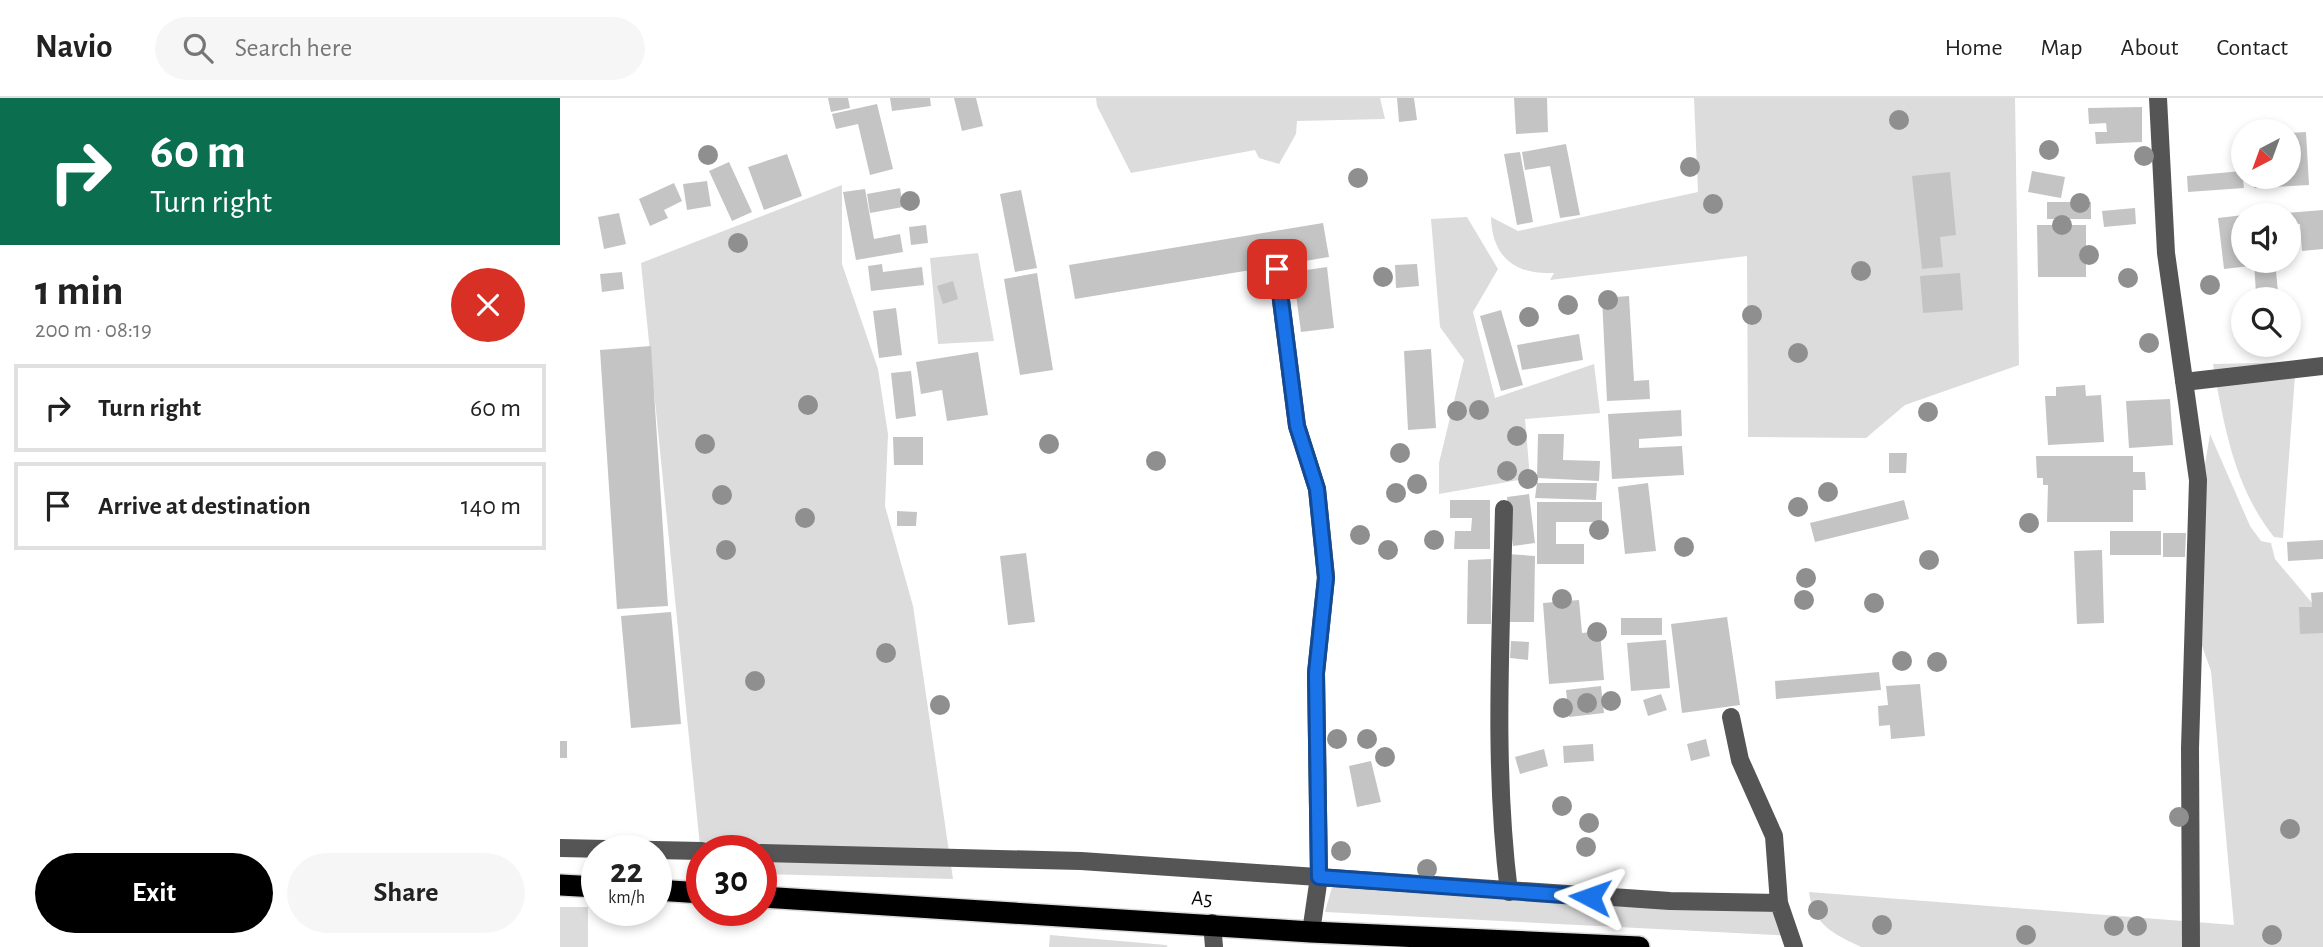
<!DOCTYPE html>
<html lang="en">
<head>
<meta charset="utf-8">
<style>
	:root { --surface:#fff; --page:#f6f6f6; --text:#222; --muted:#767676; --line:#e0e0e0; --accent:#000 }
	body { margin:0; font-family:"Alegreya Sans",sans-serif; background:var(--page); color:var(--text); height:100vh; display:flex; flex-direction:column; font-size:26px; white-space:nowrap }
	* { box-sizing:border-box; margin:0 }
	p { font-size:23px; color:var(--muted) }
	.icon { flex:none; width:38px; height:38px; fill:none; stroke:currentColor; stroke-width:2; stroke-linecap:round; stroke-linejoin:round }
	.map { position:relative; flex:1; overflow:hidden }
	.sheet { display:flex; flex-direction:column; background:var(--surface); width:560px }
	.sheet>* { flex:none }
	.top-card { background:#0b6e4f; color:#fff; overflow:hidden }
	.needle { width:46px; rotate:221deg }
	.buttons { position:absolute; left:1671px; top:21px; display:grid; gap:14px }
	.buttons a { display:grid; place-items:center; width:70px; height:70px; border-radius:50%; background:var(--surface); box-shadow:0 4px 10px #0003; font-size:35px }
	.speed { position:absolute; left:21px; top:737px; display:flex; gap:14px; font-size:35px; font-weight:700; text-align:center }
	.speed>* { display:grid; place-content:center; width:91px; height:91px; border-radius:50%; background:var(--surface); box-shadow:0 4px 10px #0003; line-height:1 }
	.speed small { font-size:18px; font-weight:400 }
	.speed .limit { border:10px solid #d22; background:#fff; color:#111 }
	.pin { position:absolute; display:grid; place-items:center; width:60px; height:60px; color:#fff; margin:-30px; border-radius:14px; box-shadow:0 4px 10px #0006 }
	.me { position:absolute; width:77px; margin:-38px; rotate:274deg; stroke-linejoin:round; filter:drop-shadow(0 0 5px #0008) }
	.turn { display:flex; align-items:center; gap:24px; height:147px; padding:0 35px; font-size:32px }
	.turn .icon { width:91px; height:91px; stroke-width:2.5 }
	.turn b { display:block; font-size:49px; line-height:60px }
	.round { display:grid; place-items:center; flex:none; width:74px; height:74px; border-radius:37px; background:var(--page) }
	.overview { display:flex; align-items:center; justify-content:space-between; height:119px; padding:0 35px }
	h1 { font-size:42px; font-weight:700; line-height:52px }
	.primary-button { display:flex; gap:14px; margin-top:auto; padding:14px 35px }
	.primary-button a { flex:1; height:80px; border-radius:42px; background:var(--accent); color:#fff; font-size:28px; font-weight:700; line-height:80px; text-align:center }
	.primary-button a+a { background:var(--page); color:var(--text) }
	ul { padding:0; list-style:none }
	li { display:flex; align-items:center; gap:21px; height:88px; margin:0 14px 10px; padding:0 21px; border:4px solid var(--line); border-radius:0px }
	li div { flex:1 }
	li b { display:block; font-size:26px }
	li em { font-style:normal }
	header { display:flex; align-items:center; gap:42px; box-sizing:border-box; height:98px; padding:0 35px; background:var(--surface); border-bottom:2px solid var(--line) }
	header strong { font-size:33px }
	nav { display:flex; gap:38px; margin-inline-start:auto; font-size:24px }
	.search { width:490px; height:63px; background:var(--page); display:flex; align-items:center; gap:18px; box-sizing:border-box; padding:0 24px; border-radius:38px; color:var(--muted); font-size:26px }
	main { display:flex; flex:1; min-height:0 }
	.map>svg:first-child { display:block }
	.green { fill:#dcdcdc }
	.building { fill:#c4c4c4 }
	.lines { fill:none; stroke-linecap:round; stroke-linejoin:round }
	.highway-casing { stroke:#dbdbdb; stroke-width:24 }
	.minor { stroke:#555; stroke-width:18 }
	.highway { stroke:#000; stroke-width:21 }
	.tree { fill:#8f8f8f }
	.route-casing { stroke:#114b97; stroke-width:18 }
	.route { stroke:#1a73e8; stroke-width:12 }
	.labels { text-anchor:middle; stroke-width:5; stroke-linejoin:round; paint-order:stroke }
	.street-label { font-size:21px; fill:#000; stroke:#fff }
</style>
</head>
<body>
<header>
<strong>Navio</strong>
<div class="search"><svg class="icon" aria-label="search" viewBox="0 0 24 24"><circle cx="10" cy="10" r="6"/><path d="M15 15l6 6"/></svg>Search here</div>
<nav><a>Home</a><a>Map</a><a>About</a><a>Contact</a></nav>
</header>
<main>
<section class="sheet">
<div class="top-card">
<div class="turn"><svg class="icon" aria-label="right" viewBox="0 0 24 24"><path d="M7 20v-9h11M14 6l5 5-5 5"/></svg><div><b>60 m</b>Turn right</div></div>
</div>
<div class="overview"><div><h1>1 min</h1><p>200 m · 08:19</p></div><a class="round" style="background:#d93025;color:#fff"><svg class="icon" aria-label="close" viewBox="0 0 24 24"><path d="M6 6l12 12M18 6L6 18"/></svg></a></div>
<ul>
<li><svg class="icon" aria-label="right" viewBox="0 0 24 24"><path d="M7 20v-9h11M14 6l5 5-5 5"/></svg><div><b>Turn right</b></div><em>60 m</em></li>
<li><svg class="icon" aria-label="arrive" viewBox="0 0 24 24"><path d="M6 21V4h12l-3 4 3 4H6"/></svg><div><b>Arrive at destination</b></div><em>140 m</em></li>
</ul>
<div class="primary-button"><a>Exit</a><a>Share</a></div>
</section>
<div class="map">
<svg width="1763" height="849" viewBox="0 0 1763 849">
	<rect width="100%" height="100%" fill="#fff"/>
	<!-- green -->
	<path class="green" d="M536,0h284l5,21 -88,2 -1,13 -17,30 -20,-6 -4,-8 -124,23 -34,-67z
		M1134,0h321l4,267 -114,40 -39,33 -118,-1 -1,-181 -197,24 4,-7c-39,2 -62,-16 -63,-56l27,14 180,-39z
		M282,87v79l36,105 10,65 -3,72 28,100 40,273 -192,-5v-24h-59v16l-61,-603z
		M907,119l31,52 -25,43 22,86 99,-34 6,49 -75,6 5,59 -91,16v-31l25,-103 -24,-33 -9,-108z
		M418,155l16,88 -56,3 -8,-86z
		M1736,264l-13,176 -9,-1c-40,-50 -50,-112 -61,-173z
		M1650,336l40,92 11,15 10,2 4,16 48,57v331h-462c-27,-13 -48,-22 -52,-55l425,33 -23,-254 -19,-53 4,-99z
		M772,789l456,26 5,23 -468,-24z
		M0,809h28v40h-28z
		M490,837l116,10 2,2h-119z"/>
	<!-- building -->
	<path class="building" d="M268,0h20l2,10 -19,4z
		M330,0h40l1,8 -39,5z
		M394,0h22l7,28 -21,5z
		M837,0h17l3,22 -18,2z
		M954,0h33l1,34 -32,2z
		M317,6l16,65 -23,6 -12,-51 -22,5 -4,-15z
		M1582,9v35l-46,2 -1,-12h12l-1,-9 -17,1 -1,-16z
		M1746,34l3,53 -55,3 -1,-11h36v-44z
		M1006,46l14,71 -20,3 -10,-52 -25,4 -3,-18z
		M960,54l13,70 -16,3 -13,-71z
		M227,56l15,42 -38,14 -16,-43z
		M169,64l23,50 -20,9 -23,-50z
		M1472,73l33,6 -4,21 -33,-6z
		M1682,73l2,17 -56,4 -1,-16z
		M1390,74l6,63 -16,2 3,30 -21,2 -10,-93z
		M147,83l4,25 -24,4 -4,-26z
		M114,85l8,18 -18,9 4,8 -18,8 -11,-27z
		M340,90l3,19 -33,6 -3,-19z
		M305,91l9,50 26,-5 3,18 -47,8 -13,-68z
		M461,92l16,78 -22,4 -15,-78z
		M1487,104h44v17h-44z
		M1575,110l1,16 -32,3 -2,-16z
		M1763,112v39l-21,2 -2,-27 -11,1v-10h-30z
		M59,115l7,31 -22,5 -6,-32z
		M1684,117v46h5l1,5 -26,3 -6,-51z
		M763,125l6,34 -254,42 -6,-34z
		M366,127l2,18 -17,2 -2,-18z
		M1477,127h49v52h-48z
		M1694,163h21l3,31 -22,2z
		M322,166l1,8 39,-5 2,18 -53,6 -3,-25z
		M857,166l2,22 -23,2 -1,-23z
		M767,169l7,61 -33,4 -8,-60z
		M62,174l2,17 -22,3 -2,-18z
		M477,175l16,97 -33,5 -16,-96z
		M1400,175l3,37 -40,3 -3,-37z
		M393,183l5,18 -15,5 -6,-18z
		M1069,198l5,85 15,-1 1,19 -43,2 -5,-103z
		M336,210l6,47 -23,3 -6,-47z
		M941,212l22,75 -22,6 -21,-75z
		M1019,236l4,26 -61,10 -5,-25z
		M91,248l17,260 -51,3 -17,-259z
		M871,251l5,79 -28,2 -4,-79z
		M418,254l10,63 -41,6 -5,-31 -21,4 -5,-32z
		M351,273l5,45 -20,3 -5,-46z
		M1525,287l1,11 15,-1 3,47 -56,3 -3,-49h11v-9z
		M1610,301l3,46 -44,3 -3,-47z
		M1121,312l1,26 -43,3v9l43,-2 2,29 -72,4 -4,-65z
		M978,336h26l-1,26 37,1 -1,20 -62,-3z
		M333,339h30v28h-29z
		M1329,355h18l-1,20h-17z
		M1476,358h97v16h12l1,18h-13v32h-86l1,-37h-5v-7h-6z
		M977,385h60l-1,17 -61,-2z
		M1088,385l8,68 -31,3 -7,-67z
		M969,396l6,49 -22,3 -6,-49z
		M890,402h40v49h-36l1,-18h16l1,-13h-22z
		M1344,402l5,19 -94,23 -5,-19z
		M977,404h65v20h-46v22h28v20h-47z
		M337,413l20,1 -1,14h-19z
		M1550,433h51v24h-51z
		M1603,435h23l-1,24h-22z
		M1763,442v19l-35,2 -1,-19z
		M1542,452l2,73 -27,1 -3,-73z
		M466,455l9,69 -27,3 -8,-69z
		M947,456l28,2 -1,66h-27z
		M931,461v65h-24l1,-64z
		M1763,494v41l-23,1 -1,-27h13l-1,-14z
		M1019,502l3,33 18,-2 4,49 -55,4 -6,-81z
		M111,514l10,112 -50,4 -10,-112z
		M1167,519l13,88 -58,8 -11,-89z
		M1061,520h41v17h-41z
		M1106,542l4,48 -39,3 -4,-48z
		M951,543l18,1 -1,18 -18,-2z
		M1319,574l2,18 -105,9 -1,-18z
		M1360,586l5,52 -34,3 -1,-14 -11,1 -1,-20 10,-1 -2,-19z
		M1041,588l3,27 -35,4 -3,-27z
		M1101,596l6,16 -19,6 -5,-16z
		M1146,641l4,17 -19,5 -4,-17z
		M0,643h7v17h-7z
		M1033,646l1,17 -30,2 -1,-17z
		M984,651l4,17 -28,8 -5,-17z
		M811,663l10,41 -24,5 -8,-41z"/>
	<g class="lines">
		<!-- highway casing -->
		<g class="highway-casing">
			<path id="highway" d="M0,787l37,2
				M96,792l46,3
				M201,799l550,35 328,15"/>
		</g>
		<!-- minor -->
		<path class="minor" d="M1598,0l8,155 32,227 -8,268 1,199
			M717,171l20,157 20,63 9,88 -10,96 3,204 -8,55
			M1624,284l139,-16
			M944,411c-3,128 -11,256 5,383
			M1171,619l9,43 34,76 5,67
			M0,750l142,3
			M201,755l320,8 589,40 109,2 15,44
			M652,825l2,24"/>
		<!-- highway -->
		<use href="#highway" class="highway"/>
	</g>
	<!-- trees -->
	<g class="tree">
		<circle cx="1339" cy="22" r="10"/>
		<circle cx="1489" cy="52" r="10"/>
		<circle cx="148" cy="57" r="10"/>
		<circle cx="1584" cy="58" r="10"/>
		<circle cx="1130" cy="69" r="10"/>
		<circle cx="798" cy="80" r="10"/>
		<circle cx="350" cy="103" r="10"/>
		<circle cx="1520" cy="105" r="10"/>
		<circle cx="1153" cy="106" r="10"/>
		<circle cx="1502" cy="127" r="10"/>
		<circle cx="178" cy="145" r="10"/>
		<circle cx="1529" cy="157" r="10"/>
		<circle cx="1301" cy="173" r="10"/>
		<circle cx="823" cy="179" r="10"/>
		<circle cx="1568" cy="180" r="10"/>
		<circle cx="1650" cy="187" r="10"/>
		<circle cx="1048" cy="202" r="10"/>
		<circle cx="1008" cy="207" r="10"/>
		<circle cx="1192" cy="217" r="10"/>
		<circle cx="969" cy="219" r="10"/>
		<circle cx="1589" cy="245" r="10"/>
		<circle cx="1238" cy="255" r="10"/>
		<circle cx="248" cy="307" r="10"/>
		<circle cx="919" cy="312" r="10"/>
		<circle cx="897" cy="313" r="10"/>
		<circle cx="1368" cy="314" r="10"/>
		<circle cx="957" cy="338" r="10"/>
		<circle cx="145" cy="346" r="10"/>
		<circle cx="489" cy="346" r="10"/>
		<circle cx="840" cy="355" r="10"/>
		<circle cx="596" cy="363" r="10"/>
		<circle cx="947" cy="373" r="10"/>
		<circle cx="968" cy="381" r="10"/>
		<circle cx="857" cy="386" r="10"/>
		<circle cx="1268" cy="394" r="10"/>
		<circle cx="836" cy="395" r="10"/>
		<circle cx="162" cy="397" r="10"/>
		<circle cx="1238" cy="409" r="10"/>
		<circle cx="245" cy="420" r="10"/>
		<circle cx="1469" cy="425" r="10"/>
		<circle cx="1039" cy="432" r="10"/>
		<circle cx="800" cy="437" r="10"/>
		<circle cx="874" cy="442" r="10"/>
		<circle cx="1124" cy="449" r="10"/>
		<circle cx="166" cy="452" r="10"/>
		<circle cx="828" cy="452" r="10"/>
		<circle cx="1369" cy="462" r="10"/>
		<circle cx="1246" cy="480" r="10"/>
		<circle cx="1002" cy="501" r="10"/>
		<circle cx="1244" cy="502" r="10"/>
		<circle cx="1314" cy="505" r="10"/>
		<circle cx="1037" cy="534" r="10"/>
		<circle cx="326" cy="555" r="10"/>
		<circle cx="1342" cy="563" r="10"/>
		<circle cx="1377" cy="564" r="10"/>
		<circle cx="195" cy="583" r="10"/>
		<circle cx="1051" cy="603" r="10"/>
		<circle cx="1027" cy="605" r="10"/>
		<circle cx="380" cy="607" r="10"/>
		<circle cx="1003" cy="610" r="10"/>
		<circle cx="777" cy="641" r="10"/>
		<circle cx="807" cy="641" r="10"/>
		<circle cx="825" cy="659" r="10"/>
		<circle cx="1002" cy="708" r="10"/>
		<circle cx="1619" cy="719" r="10"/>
		<circle cx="1029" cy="725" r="10"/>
		<circle cx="1730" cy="731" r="10"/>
		<circle cx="1026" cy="749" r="10"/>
		<circle cx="781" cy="753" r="10"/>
		<circle cx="867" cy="771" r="10"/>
		<circle cx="1258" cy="812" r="10"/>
		<circle cx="1322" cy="827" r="10"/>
		<circle cx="1554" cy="828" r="10"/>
		<circle cx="1577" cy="828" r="10"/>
		<circle cx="1466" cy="837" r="10"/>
		<circle cx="1712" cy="837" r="10"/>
	</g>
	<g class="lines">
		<!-- route casing -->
		<g class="route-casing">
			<path id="route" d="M717,171l20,157 20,63 9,89 -10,95 3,204 271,20"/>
		</g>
		<!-- route -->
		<use href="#route" class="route"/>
	</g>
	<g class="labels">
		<!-- street labels -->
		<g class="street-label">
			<text transform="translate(642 800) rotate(4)" y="7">A5</text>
		</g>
	</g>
</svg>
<div class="buttons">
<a><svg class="needle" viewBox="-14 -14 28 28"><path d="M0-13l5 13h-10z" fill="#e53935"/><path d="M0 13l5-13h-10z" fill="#767676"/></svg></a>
<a><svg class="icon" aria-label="sound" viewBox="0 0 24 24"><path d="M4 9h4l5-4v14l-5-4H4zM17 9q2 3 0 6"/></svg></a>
<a><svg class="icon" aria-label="search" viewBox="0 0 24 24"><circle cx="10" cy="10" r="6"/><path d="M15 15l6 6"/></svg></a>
</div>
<div class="speed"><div>22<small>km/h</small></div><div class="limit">30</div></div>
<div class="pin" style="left:717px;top:171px;background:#d93025"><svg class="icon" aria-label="arrive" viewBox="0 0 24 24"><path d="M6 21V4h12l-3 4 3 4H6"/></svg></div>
<svg class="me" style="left:1030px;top:799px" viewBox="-20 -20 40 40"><path d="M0-17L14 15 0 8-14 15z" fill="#1a73e8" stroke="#fff" stroke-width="4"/></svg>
</div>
</main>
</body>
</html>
